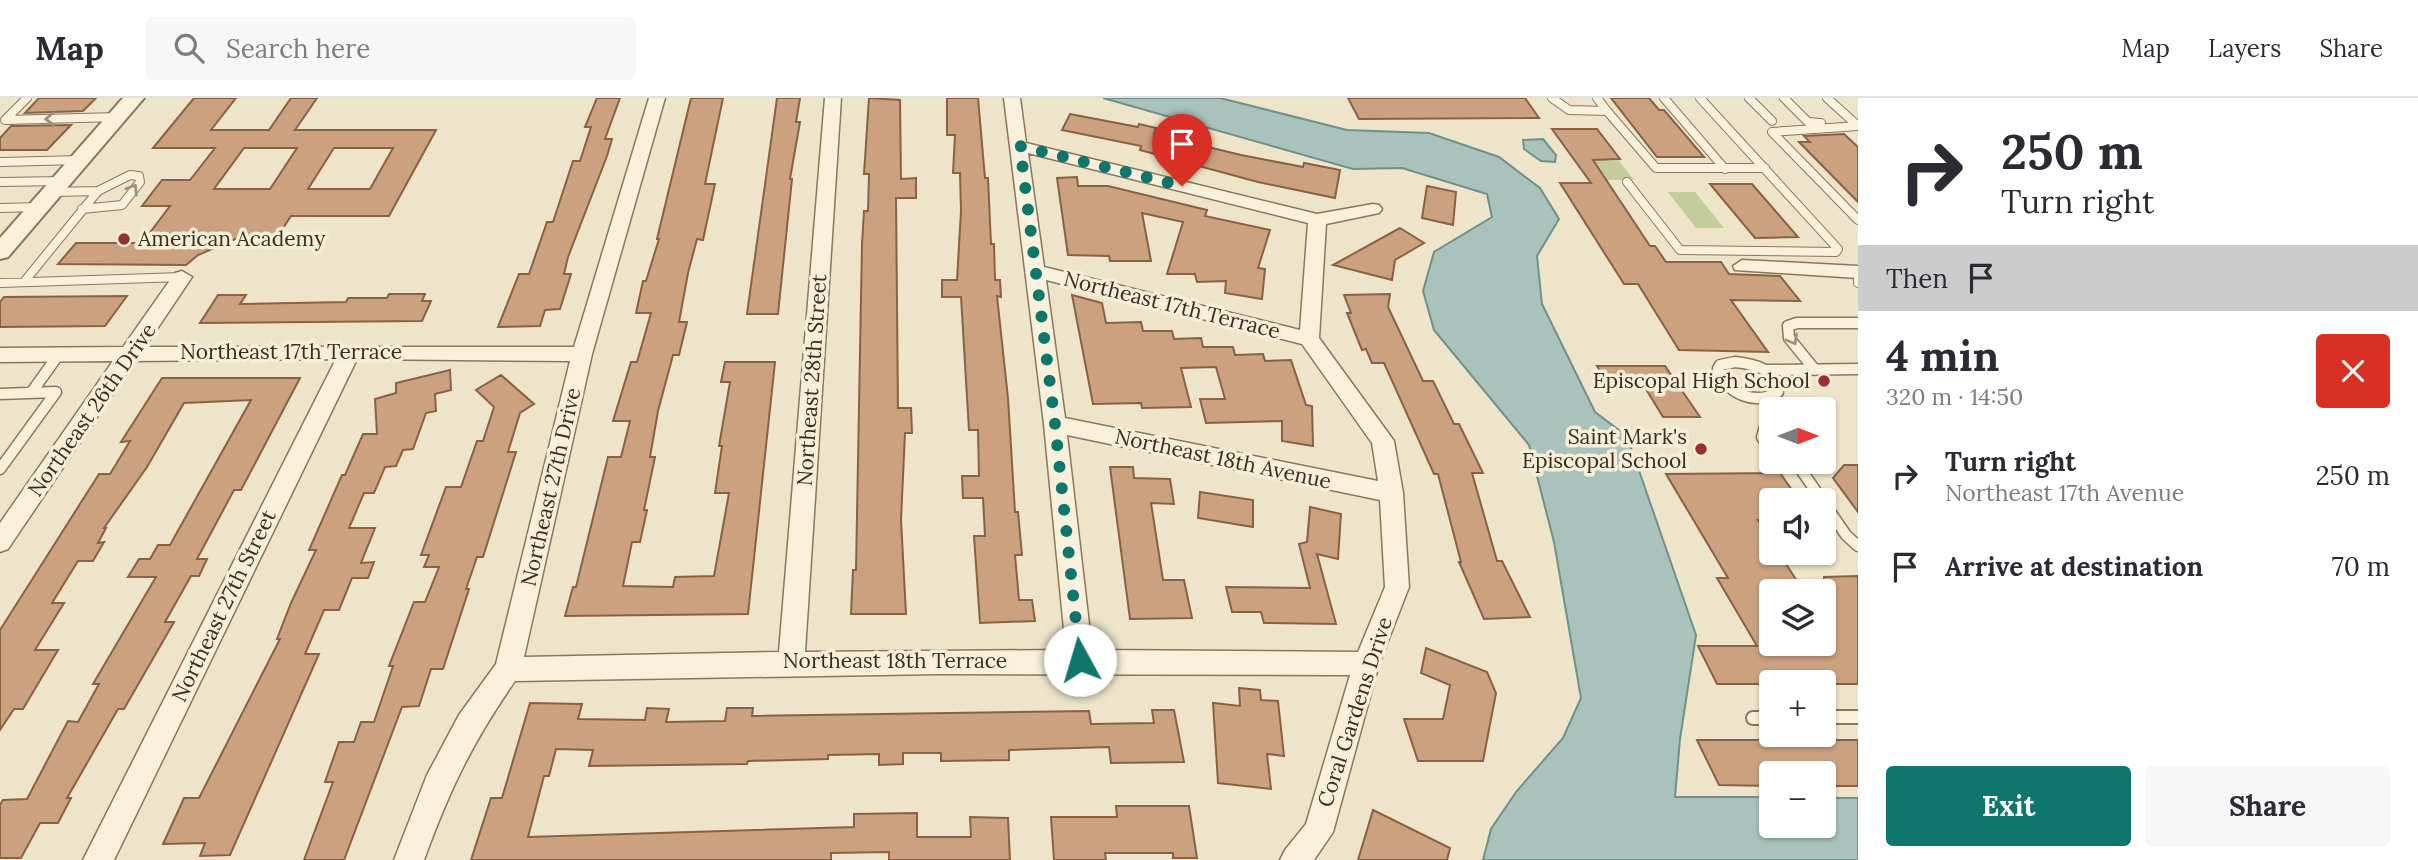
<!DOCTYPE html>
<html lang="en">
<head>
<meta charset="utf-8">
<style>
	:root { --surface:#fff; --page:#f7f7f7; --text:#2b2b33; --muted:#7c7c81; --line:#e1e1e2; --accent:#0f766e }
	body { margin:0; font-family:Lora,serif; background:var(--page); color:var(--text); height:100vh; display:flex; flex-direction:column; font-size:26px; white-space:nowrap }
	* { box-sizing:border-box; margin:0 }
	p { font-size:23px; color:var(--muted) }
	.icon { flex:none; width:38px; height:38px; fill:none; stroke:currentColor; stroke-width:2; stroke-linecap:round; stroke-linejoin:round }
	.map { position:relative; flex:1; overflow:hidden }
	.panel { display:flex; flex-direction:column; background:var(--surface); width:560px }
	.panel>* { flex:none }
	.top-card { background:#fff; color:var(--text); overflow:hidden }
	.needle { width:46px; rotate:90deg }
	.buttons { position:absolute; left:1759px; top:299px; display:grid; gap:14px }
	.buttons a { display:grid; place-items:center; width:77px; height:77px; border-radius:7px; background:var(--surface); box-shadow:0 2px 5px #0004; font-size:35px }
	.pin { position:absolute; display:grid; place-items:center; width:60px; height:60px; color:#fff; margin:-72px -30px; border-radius:50% 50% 50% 0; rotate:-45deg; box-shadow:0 0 7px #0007 }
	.pin .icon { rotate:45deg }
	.me { position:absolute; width:77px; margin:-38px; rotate:354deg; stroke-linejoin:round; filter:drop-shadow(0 0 5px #0008) }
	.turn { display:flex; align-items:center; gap:24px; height:147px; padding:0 28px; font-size:32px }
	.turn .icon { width:91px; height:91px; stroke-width:2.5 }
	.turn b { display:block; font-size:49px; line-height:60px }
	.then { display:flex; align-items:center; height:66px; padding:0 28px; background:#0003; gap:14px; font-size:26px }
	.round { display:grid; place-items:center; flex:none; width:74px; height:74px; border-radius:7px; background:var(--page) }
	.head { display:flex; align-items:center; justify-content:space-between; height:119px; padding:0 28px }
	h1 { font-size:42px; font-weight:800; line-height:52px }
	.cta { display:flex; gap:14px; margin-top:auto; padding:14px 28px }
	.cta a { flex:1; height:80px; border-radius:7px; background:var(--accent); color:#fff; font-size:28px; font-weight:800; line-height:80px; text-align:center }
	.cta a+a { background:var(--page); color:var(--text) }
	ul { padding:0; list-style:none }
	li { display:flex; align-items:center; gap:21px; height:91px; padding:0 28px }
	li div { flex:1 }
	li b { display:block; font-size:26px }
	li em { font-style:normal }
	header { display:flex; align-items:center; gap:42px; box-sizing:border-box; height:98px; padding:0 35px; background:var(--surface); border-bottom:2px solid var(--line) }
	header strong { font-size:33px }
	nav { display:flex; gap:38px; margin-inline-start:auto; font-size:24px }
	.search { width:490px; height:63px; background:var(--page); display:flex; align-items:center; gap:18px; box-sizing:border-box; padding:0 24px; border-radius:7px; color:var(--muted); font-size:26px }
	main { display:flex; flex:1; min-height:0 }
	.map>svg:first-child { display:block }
	.green { fill:#c5cc9c }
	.water { fill:#a9c2bc; stroke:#70918a; stroke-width:2 }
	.building { fill:#cba180; stroke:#896144; stroke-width:2; fill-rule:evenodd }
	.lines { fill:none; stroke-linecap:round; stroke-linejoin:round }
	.service-far2-casing { stroke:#8a775e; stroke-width:10 }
	.service-far1-casing { stroke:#8a775e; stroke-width:13 }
	.service-casing { stroke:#8a775e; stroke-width:16 }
	.minor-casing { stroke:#8a775e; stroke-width:3 }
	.tertiary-casing { stroke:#8a775e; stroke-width:4 }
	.service-far2 { stroke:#f9f1dc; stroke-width:8 }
	.service-far1 { stroke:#f9f1dc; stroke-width:10 }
	.service { stroke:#f9f1dc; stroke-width:12 }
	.minor { fill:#f9f1dc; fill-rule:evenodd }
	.tertiary { fill:#f9f1dc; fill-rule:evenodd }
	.oneway { stroke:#9a907e }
	.route { stroke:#0f766e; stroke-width:12; stroke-dasharray:0 21.6 }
	.poi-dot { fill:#98312f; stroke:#f5eed8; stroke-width:2.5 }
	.labels { text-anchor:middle; stroke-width:7; stroke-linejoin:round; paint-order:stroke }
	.poi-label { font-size:21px; fill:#3b2e21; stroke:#f5eed8; text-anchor:end }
	.street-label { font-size:21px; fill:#3b2e21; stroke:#f5eed8 }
</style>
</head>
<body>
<header>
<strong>Map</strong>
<div class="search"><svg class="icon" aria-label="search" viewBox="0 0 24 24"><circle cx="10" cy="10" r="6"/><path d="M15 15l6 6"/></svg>Search here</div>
<nav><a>Map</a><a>Layers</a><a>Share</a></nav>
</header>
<main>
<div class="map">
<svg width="1858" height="762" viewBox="0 0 1858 762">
	<rect width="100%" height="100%" fill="#eee4c9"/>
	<!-- green -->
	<path class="green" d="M1583,63h36l15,19h-37z
		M1668,94h27l29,36h-28z"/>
	<!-- water -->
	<path class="water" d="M1103,0h117l127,32 82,3 70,24 41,31 19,31 -22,37 5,48 53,108 32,24 69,199 -16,104 -5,58h96v29h53v-28h34v62h-375l8,-31 25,-37 47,-54 18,-40 -27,-156 -25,-97 -95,-115 -11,-39 11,-39 58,-35 -5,-23 -85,-26 -49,1z
		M1543,41l13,16 -1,7 -14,-1 -17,-12 -1,-9z"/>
	<!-- building -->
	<path class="building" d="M39,0h57l-13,13 -58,2z
		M194,0h42l-25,32h58l22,-32h26l-22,32h141l-47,86h-98l-15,23h-41l-37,16 -12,10 -128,-1 18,-21h66l28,-37h-28l20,-26h28l25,-32h-62zM244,50h53l-27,41h-56zM334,50h59l-23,41h-62z
		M597,0h23l-15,41h7l-5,17 -39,101 -4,17h7l-11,35 -15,1 -5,16 -42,1 21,-53h10l18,-52h6l20,-61h7l11,-34h-6z
		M691,0h32l-18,86h10l-12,56 -6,-1 -9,34 -9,49h8l-8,33h-6l-15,56 -8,46h5l-11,53h3l-7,32h-8l-9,44 50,1 2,-10 39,-1 15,-83h-14l7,-47h-3l11,-64h-9l4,-20h50l-27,252 -183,2 8,-29h3l32,-130h13l9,-36h-17l18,-59h6l14,-49h-15l7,-32h3l13,-42h-2z
		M777,0h23l-4,24h4l-10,57h2l-14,135h-31z
		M869,0l31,2 1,79 15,-1v20h-20l2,210h13l1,25h-7l-4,87 5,94h-55l2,-44h3l6,-326 2,-33h4l1,-37h-5z
		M947,0h31l7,80h3l3,66h3l1,36h5l1,17 -4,-1 11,102 7,114h3l4,43h-7l4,45h13l3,21 -55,2 -6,-87h11l-2,-38h-20l-1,-22h17l-1,-46h-9l-8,-133h-19v-17h15l4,-69 -1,-38h-7l2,-38h-8z
		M1348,0h177l14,20 -180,1z
		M1611,0h38l10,12h5l40,47h-47z
		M1070,16l68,13 1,-3 17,4 -2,6 87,21 62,12 1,-4 36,7 -5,28 -77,-16 -118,-32 1,-4 -79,-16z
		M71,27l-24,25h-47v-12l11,-12z
		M1552,31h45l23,30 -27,1 57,86h5l11,16h55l8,12 51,2 20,25 -69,-1 37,52 -89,-2 -41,-66h-14l-64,-101h31z
		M1844,36l14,13v55l-59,-60h11l-6,-6z
		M1077,79l1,9h30l99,24 -2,6 65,14 -12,38 7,1 -3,30 -37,-6 1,-12 -29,1 -2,-8h-28l16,-52 -41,-9 9,48h-41l-1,-5 -41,-1 -11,-77z
		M1710,86h42l46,53 -43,1z
		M1427,88l29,6 -3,33 -31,-7z
		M1400,130l24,15 -29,17 -3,20 -59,-15z
		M389,196h36l-3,7h9l-9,20 -222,2 18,-28h28l-6,9 106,-2 2,-4h39z
		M1390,196l-2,13 35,74h10l21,43h5l24,49h-11l25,88h5l28,56 -46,2 -25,-57h2l-23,-88h-4l-50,-111h-12l-6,-14 -4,1 -15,-37h4l-7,-18z
		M1072,197l30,8 4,20 35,-1 2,9h29l2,8 27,-1 2,9h30l2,8 28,-1 2,7 26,-1 15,45 6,1 1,40 -31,-5v-20l-76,2 -6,-24h25l-9,-32 -35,1 10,39 -49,1 -1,-5 -48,1z
		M127,198l-22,30 -105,1v-25l4,-5z
		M1597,268h68l35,51h-37l-22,-36h-35z
		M450,272l1,20 -16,4 1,17 -10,2 -13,36 -10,1 -7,16 -11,1 -11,26h-10l-15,35h26l-14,35 13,-1 -6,16h-16l-13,32h-15l-19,44h14l-89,201 -30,1 5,-13 -42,1 21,-46h15l81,-159h-3l14,-36 25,-53h-7l33,-75h3l18,-41h14l-2,-35 21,-6v-10z
		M501,277l33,29 -14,9 -12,39h8l-33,105h-6l-11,32h3l-26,80h-12l-12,37 -17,1 -58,153h-40l29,-78h-8l14,-40h15l7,-20h13l19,-56h-4l25,-64h11l14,-35h-15l5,-12h-8l25,-68h15l16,-46h6l11,-34 -18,-17z
		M162,280h138l-59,112h-7l-37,69h10l-8,17h-8l-26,46h9l-50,87h-6l-51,89h4l-13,25h-18l-19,35h-21v-53l3,-5 24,-1 41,-78 10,1 21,-38h-6l63,-107h-28l11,-18h11l8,-14h12l81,-145 -67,3 -37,64 -43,61h2l-8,15 6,-1 -11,19h-15l-26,42h12l-29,47h23l-35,59h-9l-14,21v-100l99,-156h11l20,-33 -9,1z
		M1844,367h14v47l-25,-34z
		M1110,369h23l1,11 36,1 4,25 -23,-1 12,77h21l8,38 -62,1z
		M1780,375l19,27h-28v20h-13l13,20v13h8l25,39h-33v54h53v-69l34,-1v108h-141l-19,-38h59l-40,-68h11l-62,-104z
		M1200,394l53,8v27l-55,-9z
		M1310,409l31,7 -3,45 -21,-5 19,70 -72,-1 -3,-11h-29l-6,-25 84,1 -11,-44 8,-2z
		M1426,550l61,24 9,21 -13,68h-65l-14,-42h39l7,-34 -29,-12z
		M1239,590l21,2 1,10 17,1 6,55 -17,-2 4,35 -53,-6 -5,-80 27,3z
		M530,605l52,1 -4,15 67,1 2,-12 22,1 -3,13 59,-1 2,-13h26l-1,8 337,-5 2,13 63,-1 -2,-13h22l10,52 -73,1 -2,-16 -100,3v10l-68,1v-8h-38v11l-24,1v-11l-51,1v4l-80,2 -1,3 -158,2 4,-16 -37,-1 -7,27h-5l-16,61 326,-10v-13l63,-1v24h54l-1,-20 38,1 2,42h-121v-8l-58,1v7h-360l20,-62h11z
		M1697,642h161v46h-34v-12h-53v12l-52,-1z
		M1116,708h73l8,52h-24v-5h-68l1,7h-52l-3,-43h66z
		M1373,712l77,38 -3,12h-89z"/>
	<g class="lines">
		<!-- service-far2 casing -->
		<g class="service-far2-casing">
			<path id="service-far2" d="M27,0l-22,22 113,-3
				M1552,0l17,12 38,1 49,57h109
				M1597,0l10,13
				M1664,0l61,71
				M1749,0l23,23
				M1784,0l24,24 13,1
				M1827,0l31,28 -86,6 86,88
				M0,64l81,-2
				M0,84l62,-1
				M1627,84l53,68 156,2 2,-3 -138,-151
				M0,110l40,-1
				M82,111l40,-4 18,-23 -1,-6 -9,-1 -32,16
				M1858,180v5
				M24,184l74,-91 -46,1
				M0,185l182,-6"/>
		</g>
		<!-- service-far1 casing -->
		<g class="service-far1-casing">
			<path id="service-far1" d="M1735,264c19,2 42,7 43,30 -23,14 -51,2 -60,-23l2,-4z
				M1767,272l91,-1
				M1815,272l-26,-32 -1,-12 9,-3h61
				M31,295l28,-39
				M0,296l56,-2 -56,77
				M1771,327l-6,2 -3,10 9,14
				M1795,365l22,-1
				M1797,366l25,36
				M1824,405l22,32 12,11"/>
		</g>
		<!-- service casing -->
		<g class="service-casing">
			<path id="service" d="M1824,619h34
				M1753,620h18"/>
		</g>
		<!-- minor casing -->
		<g class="minor-casing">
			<path id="minor" d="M649,0h16l-73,256 -68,303 255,-5 46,-554h16l-36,554 261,-2 -22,-226 -40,-326h16l6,45 291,71 56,-10 6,1 3,4 -3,4 -53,11 -7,114 75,103 9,52 6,94 -30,77 -46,168 -19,28h-34l5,-10 21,-26 44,-149 -413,-1 -422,7c-43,62 -65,108 -91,179h-30l33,-85 32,-60 37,-51 74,-303 -213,-2 -243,501h-31l253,-501 -201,2 -127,188 -8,3v-29l113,-162 -113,1v-14l123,-1 52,-74 7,-2 10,6 -47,70h429zM1028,55l280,70 -8,107 -256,-63zM1046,182l256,64 70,99 6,38 -313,-63zM1067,337l313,65 5,87 -27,65 -266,-2z
				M1742,162l116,6v12l-123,-8 -2,-4z"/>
		</g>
		<!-- tertiary casing -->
		<g class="tertiary-casing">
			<path id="tertiary" d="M123,0h21l-136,159 -8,2v-21z"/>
		</g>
		<!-- service-far2 -->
		<use href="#service-far2" class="service-far2"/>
		<!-- service-far1 -->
		<use href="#service-far1" class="service-far1"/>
		<!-- service -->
		<use href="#service" class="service"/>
		<!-- minor -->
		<use href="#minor" class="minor"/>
		<!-- tertiary -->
		<use href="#tertiary" class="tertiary"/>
	</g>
	<!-- one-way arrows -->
	<defs><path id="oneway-chevron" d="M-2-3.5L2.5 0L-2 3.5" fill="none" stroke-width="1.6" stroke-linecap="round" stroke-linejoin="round" transform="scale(1.75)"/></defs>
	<g class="oneway">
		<use href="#oneway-chevron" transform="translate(50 21) rotate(178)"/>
		<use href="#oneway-chevron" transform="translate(133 91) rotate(-58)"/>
		<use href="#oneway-chevron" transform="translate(1793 242) rotate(60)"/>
	</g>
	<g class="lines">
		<!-- route -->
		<path class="route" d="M1080,562l-25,-236 -35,-278 162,40"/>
	</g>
	<!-- markers -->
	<g class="poi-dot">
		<circle cx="124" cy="141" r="7"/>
		<circle cx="1824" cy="283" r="7"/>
		<circle cx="1701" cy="351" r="7"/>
	</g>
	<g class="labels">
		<!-- poi labels -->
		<g class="poi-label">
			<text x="138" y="148" text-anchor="start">American Academy</text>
			<text x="1810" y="290">Episcopal High School</text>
			<text x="1687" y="346">Saint Mark's<tspan x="1687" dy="24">Episcopal School</tspan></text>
		</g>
		<!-- street labels -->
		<g class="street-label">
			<text transform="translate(1172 207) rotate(14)" y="7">Northeast 17th Terrace</text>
			<text x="291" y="261">Northeast 17th Terrace</text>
			<text transform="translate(812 282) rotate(-86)" y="7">Northeast 28th Street</text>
			<text transform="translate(92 312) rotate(-55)" y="7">Northeast 26th Drive</text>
			<text transform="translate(1223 361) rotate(12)" y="7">Northeast 18th Avenue</text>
			<text transform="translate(551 389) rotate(-77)" y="7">Northeast 27th Drive</text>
			<text transform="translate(224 508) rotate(-64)" y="7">Northeast 27th Street</text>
			<text x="895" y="570">Northeast 18th Terrace</text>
			<text transform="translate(1355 614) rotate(-72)" y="7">Coral Gardens Drive</text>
		</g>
	</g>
</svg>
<div class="buttons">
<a><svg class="needle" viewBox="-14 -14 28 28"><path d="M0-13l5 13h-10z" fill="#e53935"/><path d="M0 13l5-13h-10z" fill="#7c7c81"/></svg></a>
<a><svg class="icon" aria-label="sound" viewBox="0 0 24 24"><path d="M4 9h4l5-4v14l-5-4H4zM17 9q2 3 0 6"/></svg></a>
<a><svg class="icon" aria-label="layers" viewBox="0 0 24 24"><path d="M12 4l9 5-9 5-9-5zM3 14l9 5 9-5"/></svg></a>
<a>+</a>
<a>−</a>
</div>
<div class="pin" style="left:1182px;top:88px;background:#d93025"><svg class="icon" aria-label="arrive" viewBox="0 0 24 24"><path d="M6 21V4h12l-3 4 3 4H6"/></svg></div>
<svg class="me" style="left:1080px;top:562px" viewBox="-20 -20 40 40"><circle r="19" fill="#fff"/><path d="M0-13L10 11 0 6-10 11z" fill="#0f766e"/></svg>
</div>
<section class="panel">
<div class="top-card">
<div class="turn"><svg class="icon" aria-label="right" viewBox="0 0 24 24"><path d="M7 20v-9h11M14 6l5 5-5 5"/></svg><div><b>250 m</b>Turn right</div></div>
<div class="then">Then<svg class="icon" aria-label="arrive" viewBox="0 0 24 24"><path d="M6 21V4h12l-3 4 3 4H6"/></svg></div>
</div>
<div class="head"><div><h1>4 min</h1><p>320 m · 14:50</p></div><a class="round" style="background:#d93025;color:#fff"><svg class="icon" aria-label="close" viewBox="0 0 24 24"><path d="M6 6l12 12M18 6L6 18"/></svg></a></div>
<ul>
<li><svg class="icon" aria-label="right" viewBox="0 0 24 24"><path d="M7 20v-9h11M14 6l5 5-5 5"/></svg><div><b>Turn right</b><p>Northeast 17th Avenue</p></div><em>250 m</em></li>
<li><svg class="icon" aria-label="arrive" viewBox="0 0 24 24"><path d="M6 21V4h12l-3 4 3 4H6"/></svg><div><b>Arrive at destination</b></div><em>70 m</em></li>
</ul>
<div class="cta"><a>Exit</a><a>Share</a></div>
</section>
</main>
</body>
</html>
